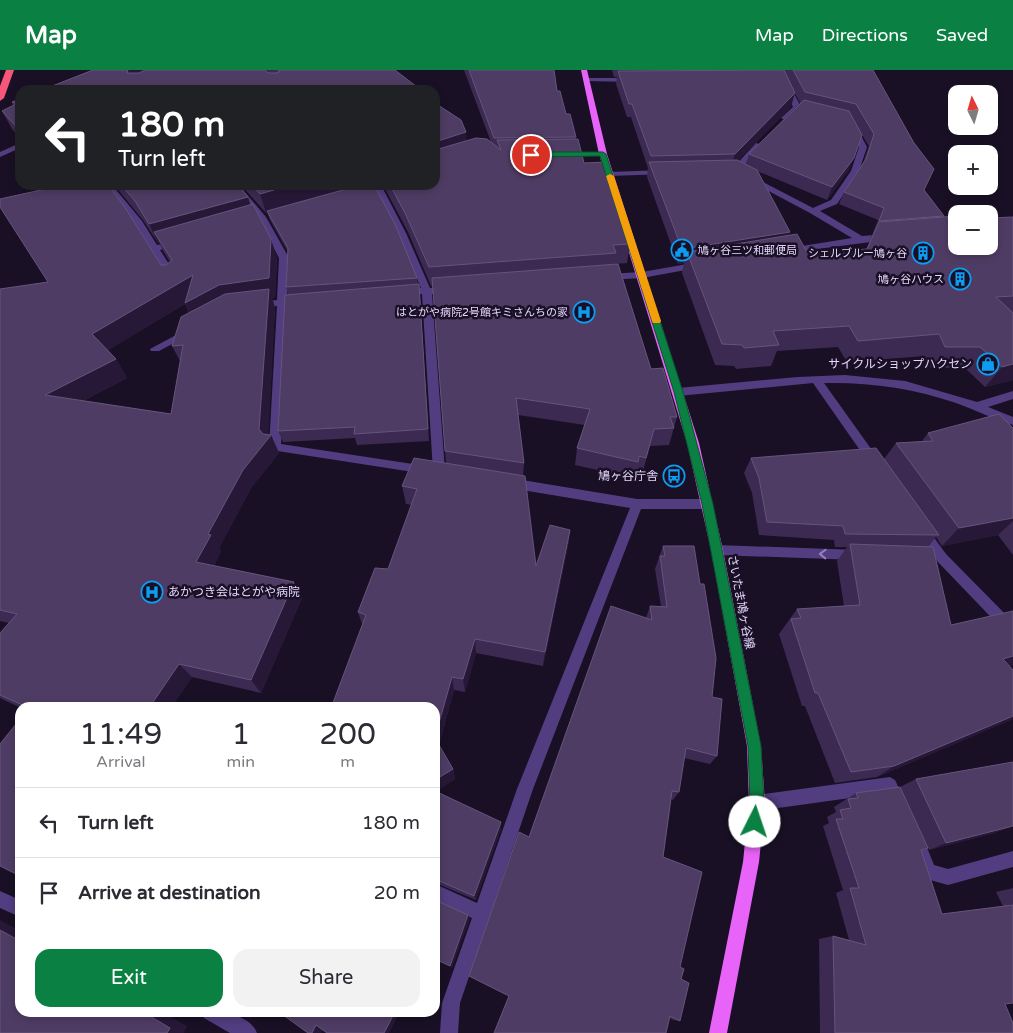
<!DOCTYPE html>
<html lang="en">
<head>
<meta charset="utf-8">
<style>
	:root { --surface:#fff; --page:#f2f2f3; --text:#2b2b33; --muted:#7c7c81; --line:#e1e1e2; --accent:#0b8043 }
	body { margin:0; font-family:"Varela Round","Noto Sans JP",sans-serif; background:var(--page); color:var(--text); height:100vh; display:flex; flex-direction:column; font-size:19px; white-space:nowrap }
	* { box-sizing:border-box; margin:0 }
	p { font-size:16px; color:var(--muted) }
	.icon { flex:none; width:28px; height:28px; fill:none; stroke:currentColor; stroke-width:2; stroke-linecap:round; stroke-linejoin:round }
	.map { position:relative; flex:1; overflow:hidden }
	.sheet { position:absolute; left:15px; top:632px; width:425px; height:315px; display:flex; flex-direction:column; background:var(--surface); border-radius:15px; box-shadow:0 2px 8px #0003 }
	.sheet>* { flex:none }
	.top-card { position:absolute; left:15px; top:15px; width:425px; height:105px; border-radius:15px; box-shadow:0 2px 8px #0003; background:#202124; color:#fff; overflow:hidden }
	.needle { width:32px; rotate:355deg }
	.tools { position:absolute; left:948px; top:15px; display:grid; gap:10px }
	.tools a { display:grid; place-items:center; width:50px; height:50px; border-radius:10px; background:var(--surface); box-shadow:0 2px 8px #0003; font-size:25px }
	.pin { position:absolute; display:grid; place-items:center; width:42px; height:42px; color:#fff; margin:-21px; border:2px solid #fff; border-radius:50%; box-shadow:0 1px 5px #0007 }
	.me { position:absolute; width:55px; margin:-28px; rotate:4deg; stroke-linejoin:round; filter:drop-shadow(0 0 4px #0008) }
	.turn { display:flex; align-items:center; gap:18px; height:105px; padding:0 20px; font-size:22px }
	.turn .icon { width:65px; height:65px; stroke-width:2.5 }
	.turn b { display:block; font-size:35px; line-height:42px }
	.eta { display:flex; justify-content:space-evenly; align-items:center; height:85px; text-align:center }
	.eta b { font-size:30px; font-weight:600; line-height:35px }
	.primary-button { display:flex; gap:10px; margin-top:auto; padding:10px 20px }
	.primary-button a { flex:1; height:58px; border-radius:15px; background:var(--accent); color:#fff; font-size:20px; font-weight:600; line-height:58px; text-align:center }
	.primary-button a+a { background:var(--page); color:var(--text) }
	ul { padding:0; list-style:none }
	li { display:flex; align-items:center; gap:15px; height:70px; padding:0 20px; border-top:1px solid var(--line) }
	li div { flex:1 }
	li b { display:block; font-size:19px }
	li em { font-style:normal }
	header { display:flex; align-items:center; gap:30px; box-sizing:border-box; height:70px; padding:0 25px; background:var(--accent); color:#fff }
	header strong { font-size:24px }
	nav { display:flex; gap:28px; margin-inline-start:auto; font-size:18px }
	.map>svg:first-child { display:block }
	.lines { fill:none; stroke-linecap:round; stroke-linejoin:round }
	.minor { fill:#523d81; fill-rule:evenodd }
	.major { fill:#e863f7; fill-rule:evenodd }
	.highway { fill:#f65778; fill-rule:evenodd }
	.wall { fill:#3d2a52; fill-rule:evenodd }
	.shaded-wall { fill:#271838 }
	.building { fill:#4f3c64; stroke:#66547c }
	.oneway { stroke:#9482b9 }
	.route { fill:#0b8043; stroke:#07532c }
	.slow { fill:#f59e0b }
	.labels { text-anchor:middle; stroke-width:5; stroke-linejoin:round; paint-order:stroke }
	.far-poi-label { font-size:11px; fill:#e5d6fd; stroke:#191025; text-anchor:end }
	.poi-label { font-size:12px; fill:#e5d6fd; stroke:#191025; text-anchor:end }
	.street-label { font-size:12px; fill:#e5d6fd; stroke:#191025 }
</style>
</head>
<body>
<header>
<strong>Map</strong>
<nav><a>Map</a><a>Directions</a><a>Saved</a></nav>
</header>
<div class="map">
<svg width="1013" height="963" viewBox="0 0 1013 963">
	<rect width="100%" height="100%" fill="#191025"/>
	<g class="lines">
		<!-- minor -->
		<path class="minor" d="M776,0h6l19,37 -16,13 -4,-2 12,-11z
			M586,8h48l3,2 -3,2 -50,-1v-2z
			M850,56h6l11,21 -8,24 -22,33 -17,7 42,25 24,-2 4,3 -4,3 -99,13v-4l3,-1 62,-10 -42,-25 -62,-33 7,-2 58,30 18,-8 20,-29 8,-24 -10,-19z
			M20,73v5l-20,9v-5z
			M756,73l7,2 -26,28h-10v-4h5z
			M562,82h41l4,2 -4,2h-38l-4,-2z
			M665,100l4,2 -1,2 -59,2 -4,-2 4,-2z
			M104,115h8l30,36 15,24 22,-4v4l-19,5 18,28 -2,2h-6l-18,-29 -3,-2 1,-2 -15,-23z
			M231,115h8l27,32 23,41 -2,41 13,-1 5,3 -5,3 -13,1 -6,139 145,22 4,1 2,3 -2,3 -4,1 -155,-24 -2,-3 8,-141 -19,2 -5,-3 5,-3 19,-2 2,-42 -21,-40z
			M373,115h8l25,48 24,55 20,-2 5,3 -5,3 -18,2 13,177 -6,4 -6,-4 -11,-177 -19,2 -5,-3 5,-3 18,-2 -23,-55z
			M699,192l3,1v4l-60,11 -35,2 -5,-3 5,-3 35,-2z
			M189,258l4,1v4l-34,18h-8l-1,-2z
			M845,305l60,6 72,21 36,-11v8l-25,8 25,10v8c-19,-6 -38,-15 -57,-22 -44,-15 -87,-21 -132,-20l55,77 2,3 -2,3h-8l-58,-83 -135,13 -5,-4 5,-4 120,-11z
			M510,408l127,21h70l4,2 2,3 -2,3 -4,2h-66l-108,280 -73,214 -2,30h-18l2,-30 30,-85 -37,-17v-17l42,19 40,-114 113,-281 -120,-20 -6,-5z
			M921,454l4,1 21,29 67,68v15l-5,-2 -70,-73 -23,-33 2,-4z
			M717,475l140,5 4,1 2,4 -2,4 -4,1 -140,-5 -4,-1 -2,-4 2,-4z
			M890,707l5,3 11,23 -3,5 -5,3 -5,-3 -7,-15 -129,18 -5,-3 -3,-5 3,-5 5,-3z
			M918,768l6,2 10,25 14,4 65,-18v16l-65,18 -25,-7 -13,-32 2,-6z
			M0,821l20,9v17l-20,-9z
			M201,942c19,0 48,1 56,21h-27l-26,-15z"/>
		<!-- major -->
		<path class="major" d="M581,0h6l20,84 92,289 24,107 38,196 4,57 -6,59 -32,171h-18l34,-171 6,-59 -2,-57 -36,-196 -24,-107 -88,-289z"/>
		<!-- highway -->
		<path class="highway" d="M6,0h8l-10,28 -4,3v-15z"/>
	</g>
	<!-- wall -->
	<path class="wall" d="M93,0h302l-353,20z
		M464,0h90l3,21 19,46v2l8,24 46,81 -3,19 -13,1v1l37,104 26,48 -8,28 -19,1 -8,28 -6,-2 -2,6 -59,-13 2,-17 8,-23 -67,-10 6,48 -1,12 13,91 34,-36 -2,16 -25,120 -67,-13 -11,39 -11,-2 -15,55 14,24 2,10 -19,12 65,38 -25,71 -41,-17v-175l-73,-84 -4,-12 30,-43 24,-64 -6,-1 -4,-18 44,-23 -13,-177h-2l-23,-54 -25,-47h52l32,-45 24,2z
		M612,0h261l51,120 20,26 -1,1 13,29 57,-29v163l-28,7 -20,-19h-34l-6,-12 -78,6 -9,-15 -61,4 -6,15 -35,3 -2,-3 -19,-1 -33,-92 2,-10 -6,1 -31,-87 1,-9 -17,-51h-4l-11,-33 1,-7h-3zM790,14l10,19 -51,51 -3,10 -8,-4 53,-53zM862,65l7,11 -6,17 -19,29 -5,12 39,16 -12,30 -58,4 -19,-19 1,-3 -33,-61 70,29 22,-30z
		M20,29v39l-8,-9 -10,-18 11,-5 -1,-4z
		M57,115h51l53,80h5l4,-3 -7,-11 -4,-9 -1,1 -15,-23 -29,-35h124l12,20 27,53 -2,39 -3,1 3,10 -7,127h3l8,18 -28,35 -32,60 2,3 -7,15 80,16 8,16 -41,95 -69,-16 -21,31h-150l-21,-10v-65l9,-10 -9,-2v-332l48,-7 10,-95zM185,234l4,9 -17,33 8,15 -9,53 -88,-13 44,-23 -11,-19 -8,-9z
		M241,115h133l43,93 1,6h1l1,12 9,145 -72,4 -2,-7 -72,4 -5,-11 10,-137 -2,-7 2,-35 -18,-32 -3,-8 -1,1z
		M1013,358v127l-15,-20 -56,11 -6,-9 -8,10 23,78 62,-14v54l-3,1 3,53 -136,58 -42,6 -30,-77h-3l-23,-72 18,-25 47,-3 -7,-45 10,-14h-12l-1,-7 -75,-5 -7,-42 -8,-20 7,-15 133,1 12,-16 26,-2 6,-8z
		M663,476l49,151 5,59 -7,8 -26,-6 -5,34 -6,8 -2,-1 -8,58 17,110 1,12 -1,42 -7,-1 -4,-2 -160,-22 20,-159 117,-219 4,-12h11l-6,-37z
		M916,709l97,47 -19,7 -65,17 -29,-63z
		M856,723l72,55 -7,2 21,64 61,-8 -7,-14 17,-4v115l-8,1 8,29h-193l-1,-94 14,-3 16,4 -13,-47 7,-3 -20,-64 6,-3 -2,-6 9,-5 -2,-5z"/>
	<!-- shaded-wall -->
	<path class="shaded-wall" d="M128,0h41l-34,18 -8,-15z
		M795,23l-4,14 -60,60 4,-13z
		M466,62l1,19 -32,10v-19z
		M854,88l-5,12 -22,30 5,-13z
		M291,115h71l-96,28 -6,-19z
		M248,127l6,19 -100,16 5,10 -1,1 -9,-19z
		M790,162l-5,15 -98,5 -3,11 -6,1 4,-15z
		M271,169l6,19 -2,39 -3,1 3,10 -7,132 3,-5 8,18 -28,35 -32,60 2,3 -13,27 -12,-16 12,-28 -14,-212 -9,-18 -81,49 -12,-19 101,-59z
		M419,214l1,12 9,145 -1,-12z
		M116,289l11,19 -68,35 -14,-18z
		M1013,294v16l-28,7 17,-20z
		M1013,448v3l-15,14 -56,11 17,-18z
		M570,460l-2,16 -25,120 2,-14z
		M294,512l8,16 -41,95 -10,-13z
		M475,569l1,14 -11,39 -2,-13z
		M1013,586v9l-30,8 20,-14z
		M179,594l13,13 -21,31h-22z
		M452,607l2,13 -16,59 -3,-12z
		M1013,646v3l-136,58 17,-11z
		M453,699l2,10 -20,13v-12z
		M501,752v7l-25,71 -2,-4z
		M1013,756l-19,7 -65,17 17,-7z
		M468,845l2,4 -18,49 -2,-2z
		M0,850l20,11v10l-20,-11z
		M20,873v8l-4,-2z
		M143,942h19l25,14 -3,7h-17z
		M395,942h5l-11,21h-5z
		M326,954l-5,9h-9l4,-8z"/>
	<!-- building -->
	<path class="building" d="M93,0h35l-1,3h12l6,-3h120l3,3h9l2,-1 -1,-2h117l26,20h-379z
		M469,0h85l3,21h3l6,23h4l6,23 -82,1z
		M784,0l11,23 -60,61 -84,2 -19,-52h-3l-11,-33z
		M793,0h80l41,73 20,26 -10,21 20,26 -65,5 5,-13 -40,-16 22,-33 8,-25 -18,-30 -51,-12z
		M20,29v32l-18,-20 14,-7 -4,-2z
		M804,30l45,11 13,24 -8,23 -22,29 -83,-33z
		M435,33l26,17 5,12 -31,10z
		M476,68l11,1 14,11 -4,-10 81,-1 6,24 23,-1 23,82 -17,1 3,8 -187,14 -24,-54 -15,-28h45v-35z
		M737,90l20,10 33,62 -108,17 -33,-87z
		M59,115h49l16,21 37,59h5l6,-5 -18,-28 99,-28 18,35 -2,39 -50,7 -34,18 8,-28 -101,59 24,25 -71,36 126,19 12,-69 -11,1 9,-29 44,-23 44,-5 -10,140 4,5 8,1 -28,35 -35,64 3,1 -15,27 98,20 -43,98 -72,-16 -30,44h-120l-29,-13v-62l17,-19 -17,-4v-321l48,-7 -48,-75v-8l59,-13z
		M121,115h117l10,12 -99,27 -14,-23z
		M252,115h39l-31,9z
		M361,115h13l21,39 22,54 -131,9 2,-39 -21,-37z
		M956,146v30h33v-28l24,-1v79l-17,1 17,16v51l-11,3 -22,-20h-35l-6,-13 -81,7 -9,-15 -76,5 6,14 -35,3 -2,-3 -20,-1 -35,-92 110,-18 11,20 59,-5 12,-27z
		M618,194l33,105 12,-1 14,49h-7l4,11 -20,1 -8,29 -7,-2 -1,6 -61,-14 13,-39 -74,-11 8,65 -79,-12 -13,-173z
		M419,214l9,145 -74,5 1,-7 -77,4 7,-136z
		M999,344l14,14v90l-54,10 -63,-85 37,-2 -5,-8z
		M876,378l63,87 -94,-1 -2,-8 -76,-4 -8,-44 -8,-20z
		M414,388l111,18 11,90 14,-41 20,5 -25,122 -70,-13 -12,40 -11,-2 -17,60v-29h-104l35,-93 -8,-3 17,-44 13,1 29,-80 -15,-3z
		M850,474l83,3 18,78 62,-14v45l-10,3 10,11v46l-119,50 -43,6 -33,-79h-3l-24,-74 10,-1 -4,-9 63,-4z
		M663,476h31l6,38h4l12,74 -4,39 10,2 -5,57 -31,-8 -7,44 -7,-1 -9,66 39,15 -22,95 4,2 -3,10 8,4 -9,38 -10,-5 -4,17h-172l15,-37 -40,-20 50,-144 10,5 82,-231 41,14 -2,-14 17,1 -7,-51h5z
		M20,649v157l-20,-10v-122z
		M435,668l18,31 -18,11z
		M1013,692v64l-67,17 -30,-64z
		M900,717l28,61 -7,2 21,64 71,-9v98l-8,1 8,19v10h-178l-2,-97 33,9 -16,-57h9l-23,-69h7l-3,-9 11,-2 -3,-9 10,-1 -2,-5z
		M435,721l66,31 -27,74 -39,-17z
		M435,830l33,15 -18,51 -15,-7z
		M0,860l20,11v2l-4,6 4,2v61h123l27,16 -3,5h-167z
		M279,942h116l-11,21h-57l-11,-8 -4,8h-4z"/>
	<!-- one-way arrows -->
	<defs><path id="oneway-chevron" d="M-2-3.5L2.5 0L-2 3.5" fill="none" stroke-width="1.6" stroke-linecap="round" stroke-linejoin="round" transform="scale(1.25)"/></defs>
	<use class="oneway" href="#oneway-chevron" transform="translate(823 484) rotate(-178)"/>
	<!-- route -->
	<path class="route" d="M603,82l3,2 77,238 30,112 48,242 3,57 -4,25 -5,2 -5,-2 -2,-6 2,-19 -2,-57 -46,-242 -28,-112 -74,-236 -69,1 -4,-2 4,-3z"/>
	<!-- slow -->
	<path class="slow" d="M610,104l4,2 47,145 -1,2h-7l-1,-2 -46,-145z"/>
	<!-- icons -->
	<defs>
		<g id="civic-ring" transform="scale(1.125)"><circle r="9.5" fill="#191025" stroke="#0c9df2" stroke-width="1.5"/><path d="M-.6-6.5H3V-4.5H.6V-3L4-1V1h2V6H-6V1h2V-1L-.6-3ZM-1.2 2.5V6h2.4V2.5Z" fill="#0c9df2"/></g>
		<g id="building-ring" transform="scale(1.125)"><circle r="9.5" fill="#191025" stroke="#0c9df2" stroke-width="1.5"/><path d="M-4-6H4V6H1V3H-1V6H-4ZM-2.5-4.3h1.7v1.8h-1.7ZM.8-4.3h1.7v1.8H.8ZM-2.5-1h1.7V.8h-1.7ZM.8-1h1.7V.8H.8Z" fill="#0c9df2"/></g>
		<g id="hospital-ring" transform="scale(1.125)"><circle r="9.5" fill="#191025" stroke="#0c9df2" stroke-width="1.5"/><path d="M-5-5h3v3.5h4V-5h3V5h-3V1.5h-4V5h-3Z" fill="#0c9df2"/></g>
		<g id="shop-ring" transform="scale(1.125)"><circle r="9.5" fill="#191025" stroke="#0c9df2" stroke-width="1.5"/><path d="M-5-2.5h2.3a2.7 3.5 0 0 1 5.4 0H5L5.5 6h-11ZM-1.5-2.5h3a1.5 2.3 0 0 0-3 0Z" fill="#0c9df2"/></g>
		<g id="bus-ring" transform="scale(1.125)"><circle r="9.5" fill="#191025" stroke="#0c9df2" stroke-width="1.5"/><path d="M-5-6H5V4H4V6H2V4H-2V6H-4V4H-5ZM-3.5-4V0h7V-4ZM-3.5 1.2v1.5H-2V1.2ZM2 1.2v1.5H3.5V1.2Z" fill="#0c9df2"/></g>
	</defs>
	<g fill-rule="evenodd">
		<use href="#civic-ring" x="682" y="180"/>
		<use href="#building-ring" x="923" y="183"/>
		<use href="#building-ring" x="960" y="209"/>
		<use href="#hospital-ring" x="584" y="242"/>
		<use href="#shop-ring" x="988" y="294"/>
		<use href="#bus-ring" x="674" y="406"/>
		<use href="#hospital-ring" x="152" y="522"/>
	</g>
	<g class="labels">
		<!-- far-poi labels -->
		<g class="far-poi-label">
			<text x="698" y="184" text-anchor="start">鳩ヶ谷三ツ和郵便局</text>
			<text x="907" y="187">シェルブルー鳩ヶ谷</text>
			<text x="944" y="213">鳩ヶ谷ハウス</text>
			<text x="568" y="246">はとがや病院2号館キミさんちの家</text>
		</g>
		<!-- poi labels -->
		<g class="poi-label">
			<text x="972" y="298">サイクルショップハクセン</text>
			<text x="658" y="410">鳩ヶ谷庁舎</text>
			<text x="168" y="526" text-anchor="start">あかつき会はとがや病院</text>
		</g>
		<!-- street labels -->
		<g class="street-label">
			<text transform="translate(741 532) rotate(79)" y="4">さいたま鳩ヶ谷線</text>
		</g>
	</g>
</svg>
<div class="tools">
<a><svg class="needle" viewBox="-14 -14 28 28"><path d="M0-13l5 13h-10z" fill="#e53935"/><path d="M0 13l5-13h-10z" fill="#7c7c81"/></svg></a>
<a>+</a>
<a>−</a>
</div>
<div class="pin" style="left:531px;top:85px;background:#d93025"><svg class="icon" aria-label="arrive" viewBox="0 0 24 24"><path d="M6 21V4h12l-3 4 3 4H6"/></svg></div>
<svg class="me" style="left:755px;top:752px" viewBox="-20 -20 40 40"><circle r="19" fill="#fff"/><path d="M0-13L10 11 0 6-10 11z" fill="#0b8043"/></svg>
<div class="top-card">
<div class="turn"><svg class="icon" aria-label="left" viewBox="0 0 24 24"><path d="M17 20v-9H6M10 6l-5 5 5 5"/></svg><div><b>180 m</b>Turn left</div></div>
</div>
<section class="sheet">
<div class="eta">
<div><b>11:49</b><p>Arrival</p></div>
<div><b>1</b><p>min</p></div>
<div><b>200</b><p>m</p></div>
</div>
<ul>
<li><svg class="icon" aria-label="left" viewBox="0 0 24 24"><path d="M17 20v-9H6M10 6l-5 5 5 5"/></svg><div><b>Turn left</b></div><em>180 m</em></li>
<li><svg class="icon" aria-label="arrive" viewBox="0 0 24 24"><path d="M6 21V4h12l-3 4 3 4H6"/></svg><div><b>Arrive at destination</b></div><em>20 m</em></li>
</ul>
<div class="primary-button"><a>Exit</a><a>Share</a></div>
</section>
</div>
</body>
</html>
